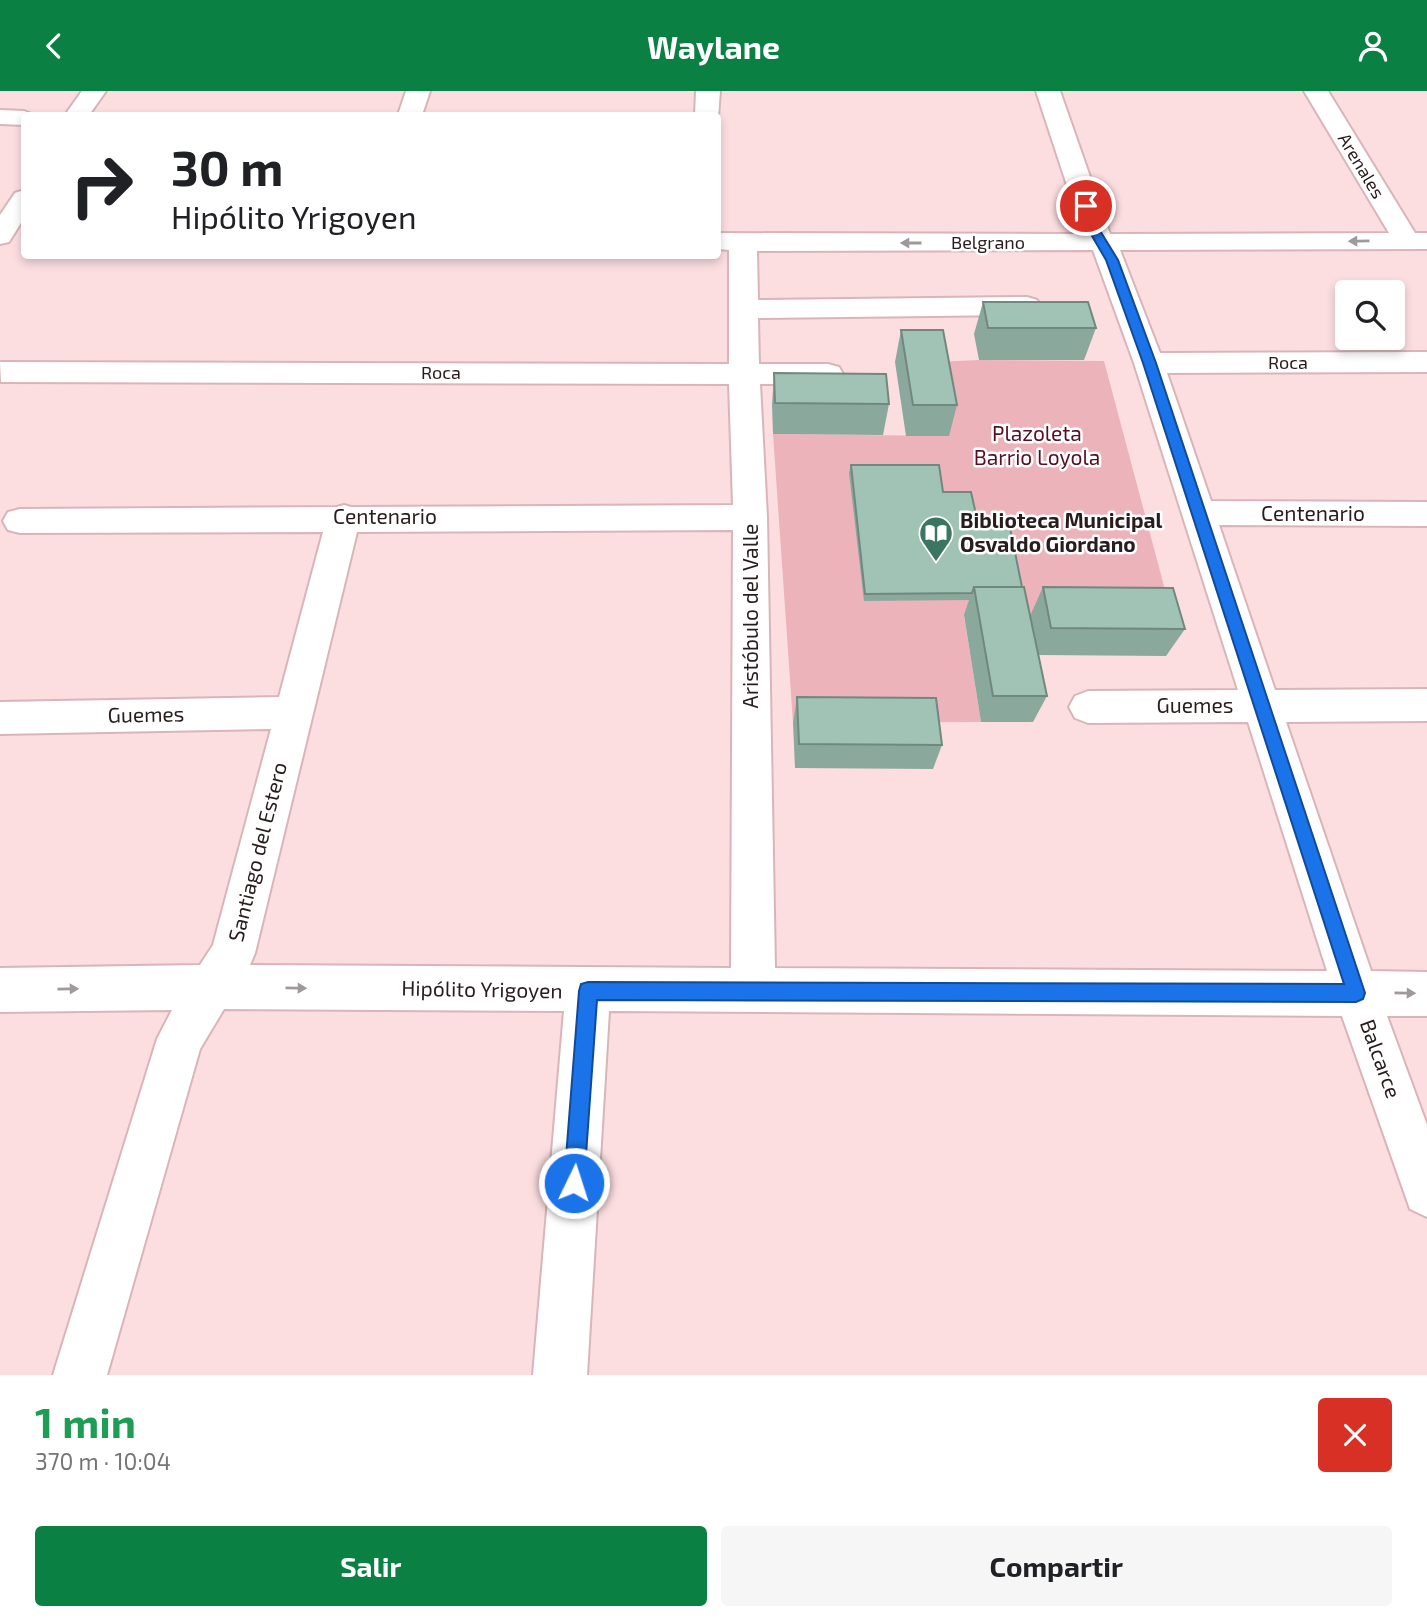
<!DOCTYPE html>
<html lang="es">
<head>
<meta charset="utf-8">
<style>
	:root { --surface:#fff; --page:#f6f6f6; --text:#202124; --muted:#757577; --accent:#0b8043 }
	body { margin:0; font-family:"Exo 2",sans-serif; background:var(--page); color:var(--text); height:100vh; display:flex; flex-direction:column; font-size:26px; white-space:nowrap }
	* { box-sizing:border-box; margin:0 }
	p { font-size:23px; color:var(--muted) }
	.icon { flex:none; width:38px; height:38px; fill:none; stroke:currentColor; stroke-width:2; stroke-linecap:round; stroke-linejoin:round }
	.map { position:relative; height:1284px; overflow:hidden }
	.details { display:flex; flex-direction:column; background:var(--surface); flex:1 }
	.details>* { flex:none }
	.banner { position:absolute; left:21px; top:21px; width:700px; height:147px; border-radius:7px; box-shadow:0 4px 10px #0003; background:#fff; color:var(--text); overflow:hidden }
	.controls { position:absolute; left:1335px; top:189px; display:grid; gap:14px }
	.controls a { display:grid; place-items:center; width:70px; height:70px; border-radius:7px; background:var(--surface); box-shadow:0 4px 10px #0003; font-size:35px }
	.pin { position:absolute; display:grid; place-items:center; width:60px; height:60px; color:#fff; margin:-30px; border:4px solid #fff; border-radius:50%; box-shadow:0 2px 7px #0007 }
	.me { position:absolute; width:77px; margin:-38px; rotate:4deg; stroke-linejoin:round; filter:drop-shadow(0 0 5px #0008) }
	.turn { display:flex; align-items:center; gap:24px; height:147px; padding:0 35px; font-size:32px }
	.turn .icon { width:91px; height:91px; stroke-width:2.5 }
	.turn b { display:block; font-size:49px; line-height:60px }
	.round { display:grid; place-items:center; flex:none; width:74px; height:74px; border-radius:7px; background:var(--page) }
	.head { display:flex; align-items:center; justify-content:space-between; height:119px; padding:0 35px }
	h1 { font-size:42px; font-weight:700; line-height:52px; color:#1e9e55 }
	.primary-button { display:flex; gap:14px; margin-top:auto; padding:14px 35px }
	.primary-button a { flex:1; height:80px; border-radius:7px; background:var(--accent); color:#fff; font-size:28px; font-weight:700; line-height:80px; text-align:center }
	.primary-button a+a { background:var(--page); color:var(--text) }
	header { display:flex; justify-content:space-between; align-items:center; height:91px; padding:0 35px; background:var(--accent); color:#fff; font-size:32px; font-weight:700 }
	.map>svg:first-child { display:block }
	.green { fill:#ecb3ba }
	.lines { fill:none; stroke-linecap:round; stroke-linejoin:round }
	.minor-casing { stroke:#d9b5b9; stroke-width:4 }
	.minor { fill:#fff; fill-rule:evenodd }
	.wall { fill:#8aa89c }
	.building { fill:#a1c3b5; stroke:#71887f; stroke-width:2 }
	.oneway { fill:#9f9999 }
	.route { fill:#1a73e8; stroke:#114b97; stroke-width:2 }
	.labels { text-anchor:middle; stroke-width:5; stroke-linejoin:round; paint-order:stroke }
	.far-street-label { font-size:18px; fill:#291c1d; stroke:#fff }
	.park-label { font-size:21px; fill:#512; stroke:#fff }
	.street-label { font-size:21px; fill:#291c1d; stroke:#fff }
	.poi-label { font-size:21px; font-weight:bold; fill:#291c1d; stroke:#fff; text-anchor:start }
</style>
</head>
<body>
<header><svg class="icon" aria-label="back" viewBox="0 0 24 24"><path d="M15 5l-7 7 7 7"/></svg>Waylane<svg class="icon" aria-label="person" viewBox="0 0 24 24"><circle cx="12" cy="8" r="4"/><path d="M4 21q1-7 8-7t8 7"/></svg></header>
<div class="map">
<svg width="1427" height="1284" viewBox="0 0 1427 1284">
	<rect width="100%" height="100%" fill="#fcdee1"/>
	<!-- green -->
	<path class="green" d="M979,269l125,1 68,255h-208l17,106 -188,1 -20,-289 175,2 -12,-74z"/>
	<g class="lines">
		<!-- minor casing -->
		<g class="minor-casing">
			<path id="minor" d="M82,0h24l-17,24h-24z
				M406,0h24l-8,24h-24z
				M696,0h24l-2,26 -23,-2z
				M1036,0h24l50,143 279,-1 -85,-142h24l87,142h12v16l-307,1 40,103 267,-1v20l-260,1 44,128 216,1v24l-208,-1 56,165 152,-1v32l-141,1 85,249 56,1v44h-40l40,109v92l-17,-8 -68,-193 -733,-5 -22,364h-54l31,-364 -340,-2 -24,40 -93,326h-54l104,-336 15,-29 -172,2v-44l200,-3 13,-20 58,-216 -271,5v-32l279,-5 44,-165 -303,1 -12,-3 -5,-9 5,-9 12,-3 317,-2 7,-2 7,2 382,-2 -4,-121 -728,-2 -1,-20 729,2v-114l-11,-1v-16l365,1zM1093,159l41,113 104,327 -150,1 -13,5 -6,11 6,11 13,5 160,-1 79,249 -552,-3 -8,-451 -7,-133h68l11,-3 4,-7 -4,-7 -11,-3h-69l-1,-46 269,-3 10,-3 4,-6 -4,-6 -10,-3 -269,3 -1,-49zM733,439l-2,438 -481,-3 5,-12 102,-421z
				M0,19l24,1 10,4h-10v10l-24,-1z
				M24,99v28l-15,24 -9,2v-29l15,-22z"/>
		</g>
		<!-- minor -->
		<use href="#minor" class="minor"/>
	</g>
	<!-- wall -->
	<path class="wall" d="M983,211l113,26 -12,32h-105l-5,-26z
		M901,239l56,75 -8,31h-43l-11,-74z
		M774,282l115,31 -6,31 -110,-1 -1,-29z
		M851,374l126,54 45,68 8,29 13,-29 142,42 -19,27 -128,-1 9,41 -14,26h-52l-17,-107 5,-15 -105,1 -15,-128z
		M797,606l145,48 -9,24 -138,-1 -2,-45z"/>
	<!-- building -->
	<path class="building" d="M983,211h105l8,26h-108z
		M901,239h42l14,75h-44z
		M774,282l112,1 3,30 -114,-1z
		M851,374h88l4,27h28l6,27 31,-1 14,69h-48l-2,6 -107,1z
		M974,496h50l23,109h-54z
		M1043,496l130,1 12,41 -134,-1z
		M797,606l139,1 6,47 -143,-1z"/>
	<!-- one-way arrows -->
	<defs><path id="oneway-solid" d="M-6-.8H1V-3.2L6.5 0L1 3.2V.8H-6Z" transform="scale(1.75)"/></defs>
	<g class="oneway">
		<use href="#oneway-solid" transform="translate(1359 150) rotate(179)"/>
		<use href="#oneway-solid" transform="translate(911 152) rotate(-180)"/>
		<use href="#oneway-solid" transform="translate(296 897) rotate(1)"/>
		<use href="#oneway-solid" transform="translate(68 898) rotate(-1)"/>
		<use href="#oneway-solid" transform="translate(1405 902) rotate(1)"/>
	</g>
	<!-- route -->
	<path class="route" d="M1086,112l5,3 8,23 19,31 38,103 209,630 -2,6 -7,3 -759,-2 -13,183 -3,7 -7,3 -7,-3 -3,-7 15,-192 2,-7 7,-2 756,2 -201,-621 -37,-103 -18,-31 -7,-23z"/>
	<!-- icons -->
	<defs>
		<g id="library-pin" transform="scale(1.75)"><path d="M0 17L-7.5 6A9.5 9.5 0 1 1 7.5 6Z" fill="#3a7662" stroke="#fff"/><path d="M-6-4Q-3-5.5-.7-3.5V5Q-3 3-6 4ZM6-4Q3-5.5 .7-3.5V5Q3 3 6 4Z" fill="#fff"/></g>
	</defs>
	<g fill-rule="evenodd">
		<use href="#library-pin" x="936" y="442"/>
	</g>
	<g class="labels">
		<!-- far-street labels -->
		<g class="far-street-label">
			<text transform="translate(1361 75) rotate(59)" y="6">Arenales</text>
			<text x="988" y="158">Belgrano</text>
			<text x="1288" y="278">Roca</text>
			<text x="441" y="288">Roca</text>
		</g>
		<!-- park labels -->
		<g class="park-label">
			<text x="1037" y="350">Plazoleta<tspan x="1037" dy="24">Barrio Loyola</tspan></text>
		</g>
		<!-- street labels -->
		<g class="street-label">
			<text x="1313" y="430">Centenario</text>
			<text x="385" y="433">Centenario</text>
			<text transform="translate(751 525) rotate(-90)" y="7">Aristóbulo del Valle</text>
			<text x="1195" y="622">Guemes</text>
			<text transform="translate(146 624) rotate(-1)" y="7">Guemes</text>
			<text transform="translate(258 761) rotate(-76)" y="7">Santiago del Estero</text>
			<text transform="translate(482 899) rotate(1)" y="7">Hipólito Yrigoyen</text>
			<text transform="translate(1380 968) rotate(70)" y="7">Balcarce</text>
		</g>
		<!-- poi labels -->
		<g class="poi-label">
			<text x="960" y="437">Biblioteca Municipal<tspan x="960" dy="24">Osvaldo Giordano</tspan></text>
		</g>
	</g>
</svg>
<div class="controls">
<a><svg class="icon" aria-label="search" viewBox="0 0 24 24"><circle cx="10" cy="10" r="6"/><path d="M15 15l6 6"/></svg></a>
</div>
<div class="pin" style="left:1086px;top:115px;background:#d93025"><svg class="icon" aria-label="arrive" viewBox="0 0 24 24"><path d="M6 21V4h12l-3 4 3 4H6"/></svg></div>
<svg class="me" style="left:574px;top:1092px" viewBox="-20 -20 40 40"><circle r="17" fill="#1a73e8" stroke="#fff" stroke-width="3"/><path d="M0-11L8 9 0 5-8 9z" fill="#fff"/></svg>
<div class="banner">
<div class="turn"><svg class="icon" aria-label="right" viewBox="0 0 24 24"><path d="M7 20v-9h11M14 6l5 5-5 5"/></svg><div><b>30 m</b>Hipólito Yrigoyen</div></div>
</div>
</div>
<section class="details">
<div class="head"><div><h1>1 min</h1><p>370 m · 10:04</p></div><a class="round" style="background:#d93025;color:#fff"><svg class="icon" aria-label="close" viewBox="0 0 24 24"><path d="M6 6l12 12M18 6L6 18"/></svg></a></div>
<div class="primary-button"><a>Salir</a><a>Compartir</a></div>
</section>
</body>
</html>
